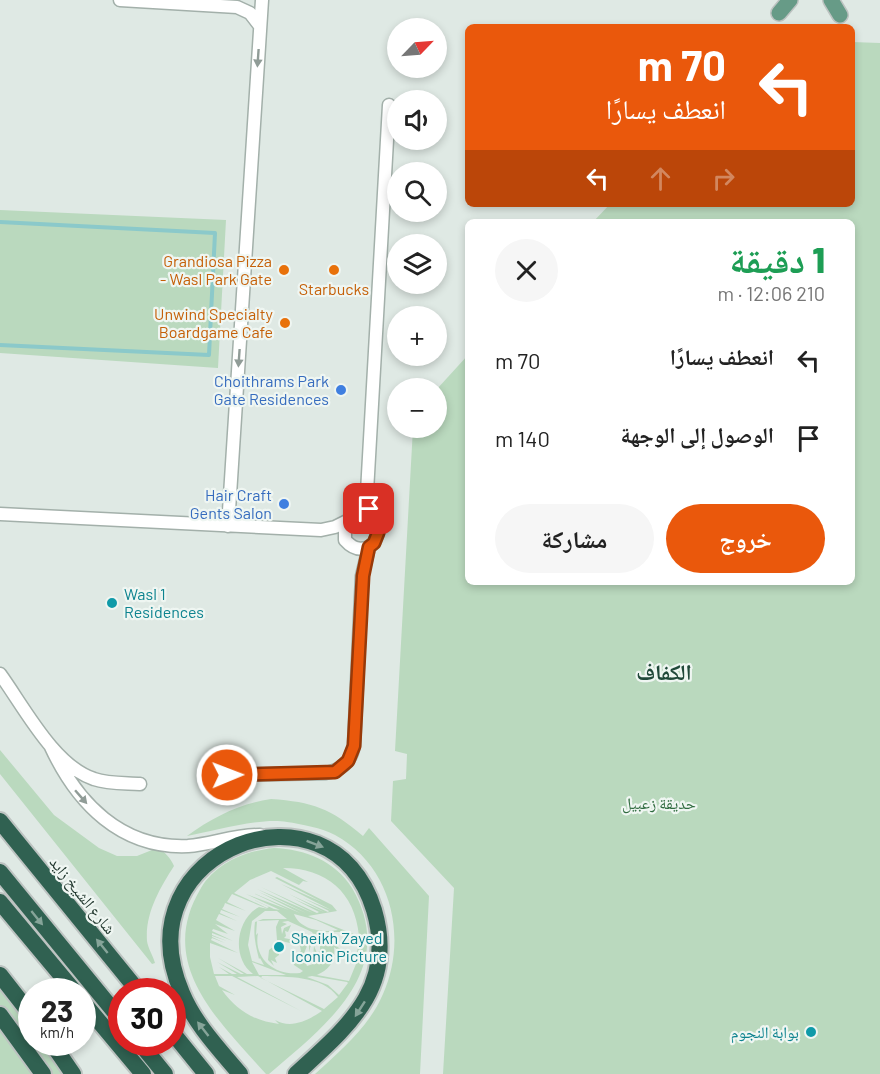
<!DOCTYPE html>
<html lang="ar">
<head>
<meta charset="utf-8">
<style>
	:root { --surface:#fff; --page:#f6f6f6; --text:#222; --muted:#767676; --accent:#ea580c }
	body { margin:0; font-family:Barlow,"Noto Naskh Arabic",sans-serif; background:var(--page); color:var(--text); direction:rtl; height:100vh; display:flex; flex-direction:column; font-size:22px; white-space:nowrap }
	* { box-sizing:border-box; margin:0 }
	p { font-size:20px; color:var(--muted) }
	.icon { flex:none; width:33px; height:33px; fill:none; stroke:currentColor; stroke-width:2; stroke-linecap:round; stroke-linejoin:round }
	.map { position:relative; flex:1; overflow:hidden; direction:ltr }
	.panel { position:absolute; left:465px; top:219px; width:390px; height:366px; display:flex; flex-direction:column; background:var(--surface); border-radius:9px; box-shadow:0 3px 9px #0003; direction:rtl }
	.panel>* { flex:none }
	.hud { position:absolute; left:465px; top:24px; width:390px; height:183px; border-radius:9px; box-shadow:0 3px 9px #0003; direction:rtl; background:#ea580c; color:#fff; overflow:hidden }
	.needle { width:39px; rotate:65deg }
	.buttons { position:absolute; left:387px; top:18px; display:grid; gap:12px }
	.buttons a { display:grid; place-items:center; width:60px; height:60px; border-radius:50%; background:var(--surface); box-shadow:0 3px 9px #0003; font-size:30px }
	.speed { position:absolute; left:18px; top:978px; display:flex; gap:12px; font-size:30px; font-weight:700; text-align:center }
	.speed>* { display:grid; place-content:center; width:78px; height:78px; border-radius:50%; background:var(--surface); box-shadow:0 3px 9px #0003; line-height:1 }
	.speed small { font-size:15px; font-weight:400 }
	.speed .limit { border:9px solid #d22; background:#fff; color:#111 }
	.pin { position:absolute; display:grid; place-items:center; width:51px; height:51px; color:#fff; margin:-26px; border-radius:12px; box-shadow:0 3px 9px #0006 }
	.me { position:absolute; width:66px; margin:-33px; rotate:89deg; stroke-linejoin:round; filter:drop-shadow(0 0 4px #0008) }
	.turn { display:flex; align-items:center; gap:21px; height:126px; padding:0 30px; font-size:27px }
	.turn .icon { width:78px; height:78px; stroke-width:2.5 }
	.turn b { display:block; font-size:42px; line-height:51px }
	.lanes { display:flex; align-items:center; height:57px; padding:0 30px; background:#0003; justify-content:center; gap:30px; direction:ltr }
	.lanes .off { opacity:.35 }
	.round { display:grid; place-items:center; flex:none; width:63px; height:63px; border-radius:32px; background:var(--page) }
	.headline { display:flex; align-items:center; justify-content:space-between; height:102px; padding:0 30px }
	h1 { font-size:36px; font-weight:800; line-height:45px; color:#1e9e55 }
	.primary-button { display:flex; gap:12px; margin-top:auto; padding:12px 30px }
	.primary-button a { flex:1; height:69px; border-radius:36px; background:var(--accent); color:#fff; font-size:24px; font-weight:800; line-height:69px; text-align:center }
	.primary-button a+a { background:var(--page); color:var(--text) }
	ul { padding:0; list-style:none }
	li { display:flex; align-items:center; gap:18px; height:78px; padding:0 30px }
	li div { flex:1 }
	li b { display:block; font-size:22px }
	li em { font-style:normal }
	.map>svg:first-child { display:block }
	.green { fill:#bad9be; fill-rule:evenodd }
	.lines { fill:none; stroke-linecap:round; stroke-linejoin:round }
	.stream { stroke:#8bc9ca; stroke-width:4 }
	.minor-casing { stroke:#a3b0aa; stroke-width:15 }
	.major-casing { stroke:#bdc3c1; stroke-width:18 }
	.highway-casing { stroke:#bdc3c1; stroke-width:20 }
	.minor { stroke:#fff; stroke-width:12 }
	.major { stroke:#679b87; stroke-width:15 }
	.highway { stroke:#306151; stroke-width:16 }
	.oneway { fill:#909c97 }
	.oneway2 { fill:#86a499 }
	.route-casing { stroke:#983908; stroke-width:15 }
	.route { stroke:#ea580c; stroke-width:10 }
	.food-dot { fill:#e8710a; stroke:#eff6f2; stroke-width:2 }
	.shop-dot { fill:#3f7fe0; stroke:#eff6f2; stroke-width:2 }
	.culture-dot { fill:#0f9aa8; stroke:#eff6f2; stroke-width:2 }
	.labels { text-anchor:middle; stroke-width:4.5; stroke-linejoin:round; paint-order:stroke }
	.food-label { font-size:16px; fill:#c56008; stroke:#eff6f2; text-anchor:end }
	.shop-label { font-size:16px; fill:#366cbe; stroke:#eff6f2; text-anchor:end }
	.culture-label { font-size:16px; fill:#0d838f; stroke:#eff6f2; text-anchor:start }
	.park-label { font-size:16px; fill:#2f6b3f; stroke:#eff6f2 }
	.street-label { font-size:16px; fill:#22382f; stroke:#eff6f2 }
	.district-label { font-size:22px; font-weight:bold; fill:#204839; stroke:#eff6f2 }
</style>
</head>
<body>
<div class="map">
<svg width="880" height="1074" viewBox="0 0 880 1074">
	<rect width="100%" height="100%" fill="#dfe9e4"/>
	<!-- green -->
	<path class="green" d="M852,42l28,1v1031h-437l11,-186 -63,-67 2,-40 13,-2 1,-25 -12,-3 18,-323h23l1,-39 31,-34v227h384v-360h-259l17,-18h242z
		M0,210l226,10 -8,148 -218,-15z
		M0,750l54,65 45,33 18,8h20l20,-8c8,4 13,9 17,18 -14,22 -29,47 -27,75 1,7 6,15 8,22l-3,1 -152,-190z
		M271,799c42,3 59,9 92,37l6,-8 60,68 -9,178h-105c25,-23 54,-47 68,-80 25,-56 9,-128 -48,-159 -13,-7 -34,-11 -48,-13 -26,-5 -73,9 -100,14 26,-19 52,-32 84,-37z
		M274,848c31,1 61,13 78,40 48,82 -27,138 -83,186h-3c-47,-53 -111,-110 -65,-186 15,-25 44,-37 73,-40zM283,868c43,0 72,24 76,68l-51,-20 29,-5 -5,-6 -55,-28 -2,1 47,24 -41,-18 50,26 -28,-12 26,13 -1,1 -39,-18 35,18 -30,-13 25,13 -2,1 -56,-26 52,26 -56,-24 49,24 -47,-21 41,21 -49,-21 38,18 -43,-16 34,16 -6,-1 -24,-11 19,9 -2,1 -33,-15 16,-13 21,-9 28,14 4,-4 5,1zM232,894l36,15 -9,-2c-23,12 -28,51 -6,67h-6l-29,-16 26,16h-3l-24,-12 20,12h-5l-13,-7 10,7h-15l-4,-17v-14l28,10 -27,-13 1,-2 13,5 -13,-6v-1l15,5 -15,-6v-2l21,8 -21,-10 1,-2 15,5 -13,-10 20,7 -19,-11 3,-6 18,7 -17,-8 1,-3 19,7 -18,-8 2,-3 17,7 -17,-7 1,-3 21,8 -19,-9zM265,911h12l10,8h-24l-8,3c-2,13 1,25 4,37l1,-1 4,7 -12,-4 -4,-16 4,-24zM294,914l22,6 22,10c-15,3 -38,0 -44,-16zM279,920l-3,7 1,13 17,4 2,-3h3l2,10 -7,5 7,-2 -3,4v6l-4,-2v-4l-4,-4 4,11 9,6 -3,2c-25,3 -47,-14 -42,-40l-2,2 1,-14zM288,921l24,11 2,4 -20,4 -10,-2 2,-2 -1,-5 3,1 3,-7 -7,3 -2,6 -1,-7 6,-3 -5,-2zM318,932h28l13,6 -3,23zM309,941v11l3,-11 1,3 3,-1 4,3v5l-3,2 -3,-7 -1,12 7,-1 1,1 -5,5 -9,3 -2,-5 3,-7 -2,1 -3,8v-7zM334,947l22,17 -7,17 -32,-6c12,-5 19,-14 17,-28zM252,962l34,13h-27zM215,976h17l69,35 -64,-34 21,-1 64,35c-15,10 -31,18 -47,9l4,4c-25,-3 -43,-14 -57,-34l13,5 -16,-9zM262,976c25,1 60,-1 76,21l-14,12 -63,-31zM312,976l35,6 1,1 -9,12 -11,-10 -21,-8z
		M274,946l5,4v5l-4,3 2,5 -6,-3 3,6 -6,-6 1,-10z
		M0,966l11,11 20,33 1,32 20,1 19,31h-71z"/>
	<g class="lines">
		<!-- stream -->
		<path class="stream" d="M0,222l215,11 -6,122 -209,-10"/>
		<!-- minor casing -->
		<g class="minor-casing">
			<path id="minor" d="M120,0l117,7 13,6 10,13
				M0,514l321,16 14,-3 12,-6
				M370,518l-3,-26 22,-387
				M228,526l34,-526
				M0,674c24,33 54,92 94,105 14,5 31,4 46,5
				M51,747c26,56 70,102 137,99 24,-2 46,-11 72,-11
				M227,775l99,-2c16,-3 25,-11 28,-28l8,-169 7,-29 5,-4 4,-10 -4,-11 -8,-7h-5l-10,3 -6,7v15c7,8 14,11 24,7"/>
		</g>
		<!-- major casing -->
		<g class="major-casing">
			<path id="major" d="M831,0l9,15
				M779,13l11,-13"/>
		</g>
		<!-- highway casing -->
		<g class="highway-casing">
			<path id="highway" d="M0,821l139,171
				M0,872l122,149
				M0,902l75,90
				M0,975l32,41
				M82,1001l61,73
				M0,1015l43,59
				M172,1032l34,42
				M51,1042l22,32
				M139,1042l26,32
				M240,1074c-21,-25 -45,-50 -58,-81 -63,-145 150,-222 192,-83 23,78 -27,117 -78,164"/>
		</g>
		<!-- minor -->
		<use href="#minor" class="minor"/>
		<!-- major -->
		<use href="#major" class="major"/>
		<!-- highway -->
		<use href="#highway" class="highway"/>
	</g>
	<!-- one-way arrows -->
	<defs><path id="oneway-solid" d="M-6-.8H1V-3.2L6.5 0L1 3.2V.8H-6Z" transform="scale(1.5)"/></defs>
	<g class="oneway">
		<use href="#oneway-solid" transform="translate(258 58) rotate(94)"/>
		<use href="#oneway-solid" transform="translate(239 358) rotate(94)"/>
		<use href="#oneway-solid" transform="translate(81 797) rotate(49)"/>
	</g>
	<g class="oneway2">
		<use href="#oneway-solid" transform="translate(315 844) rotate(21)"/>
		<use href="#oneway-solid" transform="translate(37 918) rotate(51)"/>
		<use href="#oneway-solid" transform="translate(102 946) rotate(-129)"/>
		<use href="#oneway-solid" transform="translate(360 1009) rotate(123)"/>
		<use href="#oneway-solid" transform="translate(203 1029) rotate(-128)"/>
	</g>
	<g class="lines">
		<!-- route casing -->
		<g class="route-casing">
			<path id="route" d="M227,775l108,-3 13,-11 6,-15 9,-170 6,-29 5,-4 4,-10 -1,-6 -7,-9 -1,-9"/>
		</g>
		<!-- route -->
		<use href="#route" class="route"/>
	</g>
	<!-- markers -->
	<g class="food-dot">
		<circle cx="284" cy="270" r="6"/>
		<circle cx="334" cy="270" r="6"/>
		<circle cx="285" cy="323" r="6"/>
	</g>
	<g class="shop-dot">
		<circle cx="341" cy="390" r="6"/>
		<circle cx="284" cy="504" r="6"/>
	</g>
	<g class="culture-dot">
		<circle cx="112" cy="603" r="6"/>
		<circle cx="279" cy="947" r="6"/>
		<circle cx="811" cy="1032" r="6"/>
	</g>
	<g class="labels">
		<!-- food labels -->
		<g class="food-label">
			<text x="272" y="267">Grandiosa Pizza<tspan x="272" dy="18">- Wasl Park Gate</tspan></text>
			<text x="334" y="295" text-anchor="middle">Starbucks</text>
			<text x="273" y="320">Unwind Specialty<tspan x="273" dy="18">Boardgame Cafe</tspan></text>
		</g>
		<!-- shop labels -->
		<g class="shop-label">
			<text x="329" y="387">Choithrams Park<tspan x="329" dy="18">Gate Residences</tspan></text>
			<text x="272" y="501">Hair Craft<tspan x="272" dy="18">Gents Salon</tspan></text>
		</g>
		<!-- culture labels -->
		<g class="culture-label">
			<text x="124" y="600">Wasl 1<tspan x="124" dy="18">Residences</tspan></text>
			<text x="291" y="944">Sheikh Zayed<tspan x="291" dy="18">Iconic Picture</tspan></text>
			<text x="799" y="1038" text-anchor="end">بوابة النجوم</text>
		</g>
		<!-- park labels -->
		<g class="park-label">
			<text x="659" y="809">حديقة زعبيل</text>
		</g>
		<!-- street labels -->
		<g class="street-label">
			<text transform="translate(83 895) rotate(51)" y="6">شارع الشيخ زايد</text>
		</g>
		<!-- district labels -->
		<g class="district-label">
			<text x="664" y="680">الكفاف</text>
		</g>
	</g>
</svg>
<div class="buttons">
<a><svg class="needle" viewBox="-14 -14 28 28"><path d="M0-13l5 13h-10z" fill="#e53935"/><path d="M0 13l5-13h-10z" fill="#767676"/></svg></a>
<a><svg class="icon" aria-label="sound" viewBox="0 0 24 24"><path d="M4 9h4l5-4v14l-5-4H4zM17 9q2 3 0 6"/></svg></a>
<a><svg class="icon" aria-label="search" viewBox="0 0 24 24"><circle cx="10" cy="10" r="6"/><path d="M15 15l6 6"/></svg></a>
<a><svg class="icon" aria-label="layers" viewBox="0 0 24 24"><path d="M12 4l9 5-9 5-9-5zM3 14l9 5 9-5"/></svg></a>
<a>+</a>
<a>−</a>
</div>
<div class="speed"><div>23<small>km/h</small></div><div class="limit">30</div></div>
<div class="pin" style="left:369px;top:509px;background:#d93025"><svg class="icon" aria-label="arrive" viewBox="0 0 24 24"><path d="M6 21V4h12l-3 4 3 4H6"/></svg></div>
<svg class="me" style="left:227px;top:775px" viewBox="-20 -20 40 40"><circle r="17" fill="#ea580c" stroke="#fff" stroke-width="3"/><path d="M0-11L8 9 0 5-8 9z" fill="#fff"/></svg>
<div class="hud">
<div class="turn"><svg class="icon" aria-label="left" viewBox="0 0 24 24"><path d="M17 20v-9H6M10 6l-5 5 5 5"/></svg><div><b>70 m</b>انعطف يسارًا</div></div>
<div class="lanes"><svg class="icon" aria-label="left" viewBox="0 0 24 24"><path d="M17 20v-9H6M10 6l-5 5 5 5"/></svg><svg class="icon off" aria-label="ahead" viewBox="0 0 24 24"><path d="M12 20V5M6 11l6-6 6 6"/></svg><svg class="icon off" aria-label="right" viewBox="0 0 24 24"><path d="M7 20v-9h11M14 6l5 5-5 5"/></svg></div>
</div>
<section class="panel">
<div class="headline"><div><h1>1 دقيقة</h1><p>210 m · 12:06</p></div><a class="round"><svg class="icon" aria-label="close" viewBox="0 0 24 24"><path d="M6 6l12 12M18 6L6 18"/></svg></a></div>
<ul>
<li><svg class="icon" aria-label="left" viewBox="0 0 24 24"><path d="M17 20v-9H6M10 6l-5 5 5 5"/></svg><div><b>انعطف يسارًا</b></div><em>70 m</em></li>
<li><svg class="icon" aria-label="arrive" viewBox="0 0 24 24"><path d="M6 21V4h12l-3 4 3 4H6"/></svg><div><b>الوصول إلى الوجهة</b></div><em>140 m</em></li>
</ul>
<div class="primary-button"><a>خروج</a><a>مشاركة</a></div>
</section>
</div>
</body>
</html>
